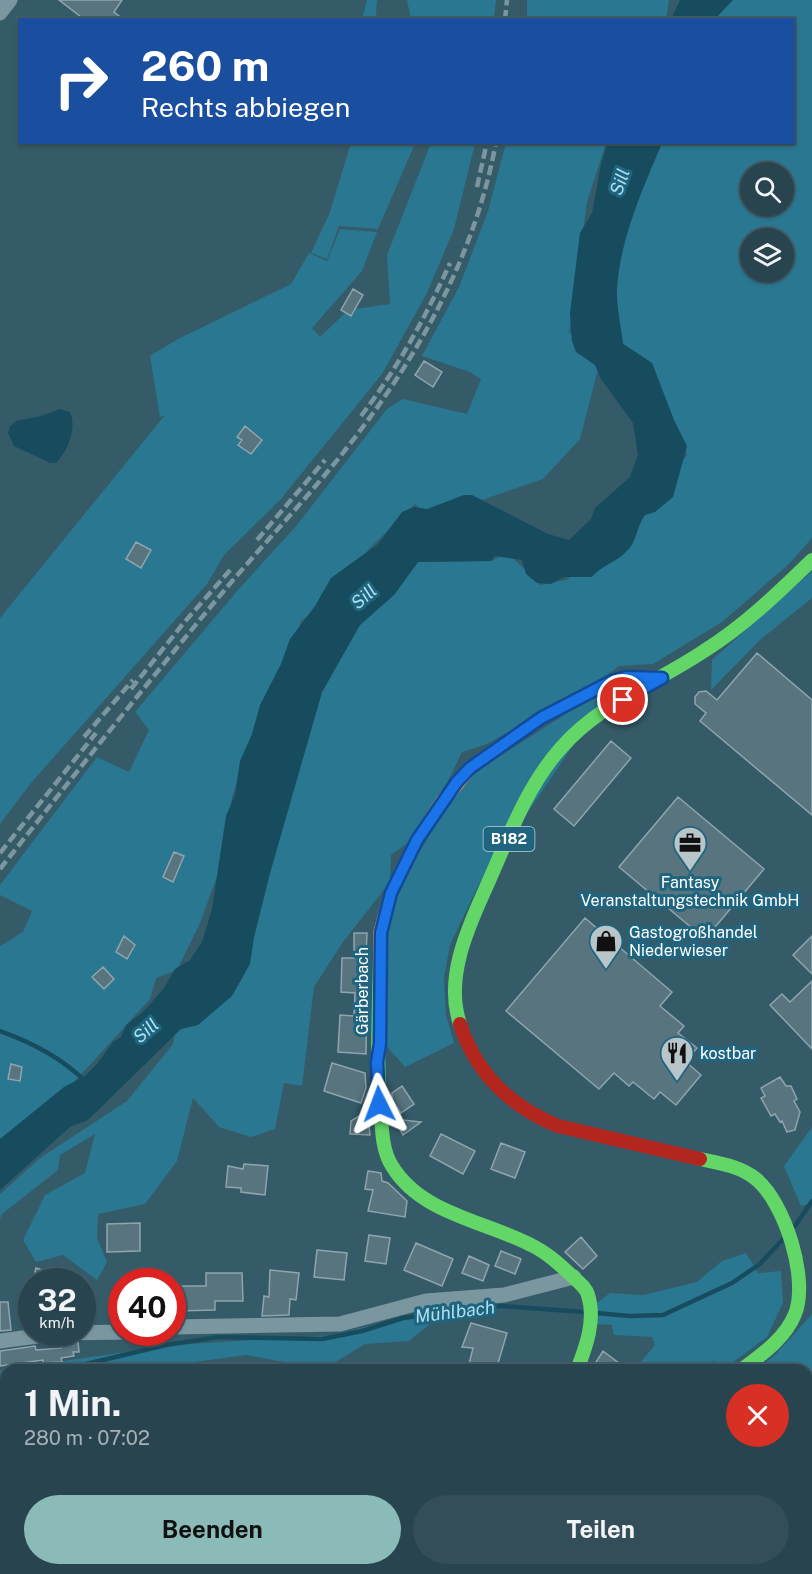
<!DOCTYPE html>
<html lang="de">
<head>
<meta charset="utf-8">
<style>
	:root { --surface:#28444f; --page:#344e59; --text:#f1f3f6; --muted:#a5b0b7; --line:#445c66; --accent:#8bbbb9 }
	body { margin:0; font-family:"Public Sans",sans-serif; background:var(--page); color:var(--text); height:100vh; display:flex; flex-direction:column; font-size:22px; white-space:nowrap }
	* { box-sizing:border-box; margin:0 }
	p { font-size:20px; color:var(--muted) }
	.icon { flex:none; width:33px; height:33px; fill:none; stroke:currentColor; stroke-width:2; stroke-linecap:round; stroke-linejoin:round }
	.map { position:relative; flex:1; overflow:hidden }
	.panel { position:absolute; left:0px; top:1364px; width:813px; height:212px; display:flex; flex-direction:column; background:var(--surface); border-radius:18px 18px 0 0; box-shadow:0 2px 4px #0004,0 0 0 2px var(--line) }
	.panel>* { flex:none }
	.banner { position:absolute; left:18px; top:18px; width:777px; height:126px; border-radius:0px; box-shadow:0 2px 4px #0004,0 0 0 2px var(--line); background:#1a4fa0; color:#fff; overflow:hidden }
	.fabs { position:absolute; left:740px; top:162px; display:grid; gap:12px }
	.fabs a { display:grid; place-items:center; width:54px; height:54px; border-radius:50%; background:var(--surface); box-shadow:0 2px 4px #0004,0 0 0 2px var(--line); font-size:30px }
	.speed { position:absolute; left:18px; top:1268px; display:flex; gap:12px; font-size:30px; font-weight:700; text-align:center }
	.speed>* { display:grid; place-content:center; width:78px; height:78px; border-radius:50%; background:var(--surface); box-shadow:0 2px 4px #0004,0 0 0 2px var(--line); line-height:1 }
	.speed small { font-size:15px; font-weight:400 }
	.speed .limit { border:9px solid #d22; background:#fff; color:#111 }
	.pin { position:absolute; display:grid; place-items:center; width:51px; height:51px; color:#fff; margin:-26px; border:3px solid #fff; border-radius:50%; box-shadow:0 2px 6px #0007 }
	.me { position:absolute; width:66px; margin:-33px; rotate:357deg; stroke-linejoin:round; filter:drop-shadow(0 0 4px #0008) }
	.turn { display:flex; align-items:center; gap:21px; height:126px; padding:0 24px; font-size:27px }
	.turn .icon { width:78px; height:78px; stroke-width:2.5 }
	.turn b { display:block; font-size:42px; line-height:51px }
	.round { display:grid; place-items:center; flex:none; width:63px; height:63px; border-radius:32px; background:var(--page) }
	.summary { display:flex; align-items:center; justify-content:space-between; height:102px; padding:0 24px }
	h1 { font-size:36px; font-weight:700; line-height:45px }
	.button { display:flex; gap:12px; margin-top:auto; padding:12px 24px }
	.button a { flex:1; height:69px; border-radius:36px; background:var(--accent); color:#111; font-size:24px; font-weight:700; line-height:69px; text-align:center }
	.button a+a { background:var(--page); color:var(--text) }
	.map>svg:first-child { display:block }
	.green { fill:#2a7791; fill-rule:evenodd }
	.water { fill:#174c5f }
	.lines { fill:none; stroke-linecap:round; stroke-linejoin:round }
	.stream { stroke:#174c5f; stroke-width:4.5 }
	.building { fill:#58747f; stroke:#8ea5ae; stroke-width:1.5 }
	.street { stroke:#7a969f; stroke-width:15 }
	.fast { stroke:#63d668; stroke-width:14 }
	.slow { stroke:#ff974d; stroke-width:14 }
	.jam { stroke:#b3261e; stroke-width:14 }
	.rail { stroke:#7c969f; stroke-width:4.5; stroke-dasharray:10 4.5; stroke-linecap:butt }
	.route-casing { stroke:#114b97; stroke-width:15 }
	.route { stroke:#1a73e8; stroke-width:10 }
	.labels { text-anchor:middle; stroke-width:6; stroke-linejoin:round; paint-order:stroke }
	.shield { fill:#1f657f; stroke:#bcd1d9; stroke-width:1.5 }
	.shield-label { font-size:15px; font-weight:bold; fill:#fff }
	.poi-label { font-size:16px; fill:#fff; stroke:#1f657f; text-anchor:start }
	.street-label { font-size:16px; fill:#fff; stroke:#1f657f }
	.water-label { font-size:18px; font-style:italic; fill:#aee0f0; stroke:#1f657f }
</style>
</head>
<body>
<div class="map">
<svg width="812" height="1574" viewBox="0 0 812 1574">
	<rect width="100%" height="100%" fill="#355b69"/>
	<!-- green -->
	<path class="green" d="M367,0h10l-1,12 1,7h-15z
		M407,0h89l-2,19h-83z
		M527,0h142l-3,19 -139,1z
		M727,0h85v538l-23,26 -67,58 -69,42 -34,2 -20,15 -112,63 -25,8 -15,31 -31,54 -25,18 -1,27 -47,60 -29,45 -12,99 -18,-3 -9,46 -24,8 -32,-10 -26,-29 -16,63 -32,43 -47,10 -1,24 10,24 -10,18 -34,-25 -27,7 -13,-22 22,-45 40,-22 10,-39 -35,21 -2,15 -56,44 -2,5v-25l40,-36 87,-57 46,-57 6,-31 75,-76 16,-64 52,-181 38,-67 25,-32 9,2 24,-33 73,-1 17,-8 32,32 26,-5 55,-39 66,-86 -35,-92 -29,-19c-2,-18 -7,-38 -6,-55 3,-50 26,-101 45,-146l132,-1v-122l-81,-1zM750,172h33v34h-33zM750,238h33v34h-33z
		M351,143h62l1,3 -36,83 -39,-3 -12,33 -16,-6 19,-41z
		M431,143h44l-21,86 -27,64 -45,81 -102,126 -56,55 -17,29 -176,199 -31,41v-206l165,-203 -5,2 -10,-61 28,-17 113,-55 18,-31 18,8 13,-32 37,3 -15,39 -50,57 8,9 28,-27 42,-6 -3,-49z
		M506,143h100l-19,59 -18,130 31,29 -20,78 -37,40 -64,22 -55,12 -9,-9 -47,46 -37,54 -29,16 -40,87 -30,90 -10,66 -22,60 -23,47 -21,8 -6,21 -62,68 -23,24 -65,50v-195l23,-14 9,-21 -32,-16v-10l97,-128 32,15 20,-42 -14,-18 103,-122 59,-65 90,-116 16,-10 64,15 14,-35 -11,-7 -48,-16 37,-69 29,-76z
		M812,571v27l-51,41 -50,51 1,-30z
		M600,692l4,8 -125,184 -29,61 -6,33 2,37 8,28 -49,24 -22,-25 1,-105 9,-41 70,-116z
		M812,1127v76l-11,3 -17,-40z
		M746,1253l12,20 23,-2 2,32 -16,34 -42,31 -11,-7 -16,8h-63l20,-24 -3,-8 -38,-2 -2,-10 -16,-1 1,-21 13,-10 33,2 54,-13 25,-21z
		M422,1313l13,7 -26,21 -44,3 -41,25 -78,-14 -66,9 -21,6h-153v31l-6,1v-32l175,-25 157,-10z
		M812,1314v260h-144l3,-5h136v-199l-50,-1 19,-15z"/>
	<!-- water -->
	<path class="water" d="M680,0h53l-18,19h-44z
		M608,142l54,1c-19,45 -42,95 -45,145 -1,18 4,38 6,56l29,19 22,57 13,26 -14,51 -18,15 -10,3c-7,9 -8,22 -14,31 -10,15 -28,18 -39,31h-28l-13,7 -14,-1 -11,-9 -4,-14 -27,-4 -4,5 -73,1 -24,33 -34,30 -38,67 -52,181 -16,64 -4,27 -18,32 -34,29 -17,4 -93,91 -18,7 -70,63v-51l64,-52 21,-11 12,-12 16,-22 8,-5 5,-12 17,-13 21,-24 11,-19 15,-9 12,-18 10,-33 14,-93 9,-21 5,-34 12,-27 8,-29 21,-41 9,-25 25,-33 16,-28 47,-34 24,-32 12,-5 13,2 37,-14h8l76,39 21,6 22,-21 4,-11 35,-31 8,-22 -5,-32 -32,-44 -6,-14 -19,-13 -4,-11 -2,-28 10,-80 12,-20 9,-49z
		M60,409l10,3c7,16 -2,39 -14,51h-6l-36,-17 -6,-13 2,-7 6,-5 25,-5z"/>
	<g class="lines">
		<!-- stream -->
		<path class="stream" d="M0,1031c31,11 62,27 85,50
			M795,1226l17,-25
			M596,1313l34,3 33,-1 69,-32 28,-19 23,-25
			M61,1370l105,-25 52,-8 104,2 40,-8 41,-13 98,-12 84,6
			M0,1385h6"/>
	</g>
	<!-- building -->
	<path class="building" d="M59,0h63l-8,12 10,8h-39z
		M353,289l10,6 -12,21 -10,-6z
		M424,361l18,11 -9,15 -18,-12z
		M245,426l17,14 -11,14 -13,-9 4,-5 -5,-3z
		M136,542l15,8 -10,18 -15,-9z
		M757,653l55,47v115l-112,-94 6,-8 -11,-9v-7l4,-5 7,-1 11,9z
		M611,741l20,17 -57,68 -20,-17z
		M678,797l86,72 -59,70 -86,-72z
		M174,852l10,4 -11,26 -10,-5z
		M585,918l87,74 -12,14 24,20 -6,7 19,15 -12,13 16,14 -25,30 -16,-13 -6,7 -21,-17 -4,4 -15,-13 -15,16 -93,-78z
		M354,933h13l-2,46h2l-1,75 -28,-2 2,-37 14,1 1,-23 -14,-1 1,-34h12z
		M124,936l11,9 -8,14 -11,-7z
		M812,936v38l-19,-19z
		M103,967l11,12 -10,10 -12,-12z
		M812,981v68l-42,-44 12,-11 8,8z
		M332,1063l33,10 1,15 -5,15 -37,-12z
		M11,1064l11,3 -2,14 -12,-2z
		M780,1077l6,9h5l6,13 -3,2 6,11 -5,18 -8,2 -5,-11 -2,1 -5,-8 -4,2 -10,-18 4,-2 -4,-8z
		M402,1086l12,18 -13,9 -9,-13v-7z
		M359,1116h9l2,19 -20,-1 1,-13z
		M394,1119l27,3 -18,13z
		M441,1134l34,17 -12,23 -33,-18z
		M501,1143l24,9 -10,26 -24,-9z
		M244,1164l24,2 -3,29 -24,-3v-4l-15,-1 2,-21 15,3z
		M368,1171l13,2 1,8 6,2 19,18 -2,16 -37,-6 5,-21 -8,-1z
		M140,1223v28l-33,1v-28z
		M369,1235l21,3 -4,26 -21,-3z
		M581,1237l16,19 -14,13 -18,-17z
		M416,1243l37,16 -11,27 -38,-16z
		M317,1250l30,3 -3,27 -30,-3z
		M501,1251l20,8 -6,15 -20,-8z
		M469,1256l20,9 -6,16 -21,-8z
		M36,1268l34,10 -1,3h-36z
		M270,1270l29,3 -3,27 -6,-1 -1,16 -27,1 2,-20 5,1z
		M206,1273h36l1,28h-28v9l-40,1v-19h4v-6h27z
		M0,1302h8l3,28 -11,1z
		M471,1323l36,10 -11,37h-9l-18,-6 4,-16 -11,-1z
		M78,1342l1,10h-6l1,4 -13,2 1,4 -19,1v-3l-43,6v-15l35,-5 1,4 25,-2 -1,-5z
		M603,1351l25,19h-37z"/>
	<g class="lines">
		<!-- street -->
		<path class="street" d="M0,13l10,-13
			M172,1327l168,-3 86,-23 78,-6 70,-18
			M0,1341l59,-8 73,-1
			M385,1574l1,-5"/>
		<!-- fast -->
		<path class="fast" d="M380,959c-1,51 -4,103 1,154 1,17 1,37 11,53 29,48 93,55 139,79 15,7 28,19 40,30 6,6 15,12 17,20 8,25 -2,52 -11,75
			M460,1024c-15,-44 6,-92 24,-132 22,-48 41,-104 77,-144 38,-44 95,-65 143,-97 40,-25 74,-58 108,-91
			M700,1159c19,4 40,7 56,20 29,24 53,100 39,135 -10,25 -34,41 -54,56"/>
		<!-- slow -->
		<path class="slow" d="M380,959v-26l11,-40 26,-53 25,-38 28,-34 71,-50 71,-37 14,-4 36,1
			M534,1574l2,-5"/>
		<!-- jam -->
		<path class="jam" d="M460,1024c16,49 51,83 98,102l142,33"/>
		<!-- rail -->
		<path class="rail" d="M505,20l2,-20
			M477,187l10,-45
			M361,416c36,-47 65,-99 89,-153
			M257,540l68,-80
			M131,689l51,-64 49,-56
			M84,737l49,-57
			M0,853l96,-120
			M0,869c75,-95 150,-190 228,-283 39,-46 81,-90 118,-137 71,-90 129,-192 150,-307"/>
	</g>
	<g class="lines">
		<!-- route casing -->
		<g class="route-casing">
			<path id="route" d="M379,1104l-2,-42 3,-18 1,-111 10,-40 26,-53 39,-57 14,-15 71,-50 71,-37 14,-4 36,1 -39,22"/>
		</g>
		<!-- route -->
		<use href="#route" class="route"/>
	</g>
	<!-- icons -->
	<defs>
		<g id="office-pin" transform="scale(1.725)"><path d="M0 17L-7.5 6A9.5 9.5 0 1 1 7.5 6Z" fill="#b8c6ca" stroke="#1f657f"/><path d="M-6-3h4V-5.5h4V-3h4V5H-6ZM-1-4.5V-3h2v-1.5ZM-6 0V1H6V0Z" fill="#111"/></g>
		<g id="shop-pin" transform="scale(1.725)"><path d="M0 17L-7.5 6A9.5 9.5 0 1 1 7.5 6Z" fill="#b8c6ca" stroke="#1f657f"/><path d="M-5-2.5h2.3a2.7 3.5 0 0 1 5.4 0H5L5.5 6h-11ZM-1.5-2.5h3a1.5 2.3 0 0 0-3 0Z" fill="#111"/></g>
		<g id="restaurant-pin" transform="scale(1.725)"><path d="M0 17L-7.5 6A9.5 9.5 0 1 1 7.5 6Z" fill="#b8c6ca" stroke="#1f657f"/><path d="M-5-6h1v4h1v-4h1v4h1v-4h1v5L-1.5 .5V6h-2V.5L-5-1ZM5-6V6H3V1.5H1.5Q1.5-4 5-6Z" fill="#111"/></g>
	</defs>
	<g fill-rule="evenodd">
		<use href="#office-pin" x="690" y="843"/>
		<use href="#shop-pin" x="606" y="941"/>
		<use href="#restaurant-pin" x="677" y="1053"/>
	</g>
	<g class="labels">
		<!-- shield labels -->
		<rect class="shield" x="483.5" y="827" width="51" height="24" rx="4.5"/>
		<g class="shield-label">
			<text x="509" y="844">B182</text>
		</g>
		<!-- poi labels -->
		<g class="poi-label">
			<text x="690" y="888" text-anchor="middle">Fantasy<tspan x="690" dy="18">Veranstaltungstechnik GmbH</tspan></text>
			<text x="629" y="938">Gastogroßhandel<tspan x="629" dy="18">Niederwieser</tspan></text>
			<text x="700" y="1059">kostbar</text>
		</g>
		<!-- street labels -->
		<g class="street-label">
			<text transform="translate(362 991) rotate(-90)" y="6">Gärberbach</text>
		</g>
		<!-- water labels -->
		<g class="water-label">
			<text transform="translate(620 182) rotate(-71)" y="6">Sill</text>
			<text transform="translate(364 597) rotate(-41)" y="6">Sill</text>
			<text transform="translate(146 1031) rotate(-41)" y="6">Sill</text>
			<text transform="translate(455 1312) rotate(-7)" y="6">Mühlbach</text>
		</g>
	</g>
</svg>
<div class="fabs">
<a><svg class="icon" aria-label="search" viewBox="0 0 24 24"><circle cx="10" cy="10" r="6"/><path d="M15 15l6 6"/></svg></a>
<a><svg class="icon" aria-label="layers" viewBox="0 0 24 24"><path d="M12 4l9 5-9 5-9-5zM3 14l9 5 9-5"/></svg></a>
</div>
<div class="speed"><div>32<small>km/h</small></div><div class="limit">40</div></div>
<div class="pin" style="left:623px;top:700px;background:#d93025"><svg class="icon" aria-label="arrive" viewBox="0 0 24 24"><path d="M6 21V4h12l-3 4 3 4H6"/></svg></div>
<svg class="me" style="left:379px;top:1104px" viewBox="-20 -20 40 40"><path d="M0-17L14 15 0 8-14 15z" fill="#1a73e8" stroke="#fff" stroke-width="4"/></svg>
<div class="banner">
<div class="turn"><svg class="icon" aria-label="right" viewBox="0 0 24 24"><path d="M7 20v-9h11M14 6l5 5-5 5"/></svg><div><b>260 m</b>Rechts abbiegen</div></div>
</div>
<section class="panel">
<div class="summary"><div><h1>1 Min.</h1><p>280 m · 07:02</p></div><a class="round" style="background:#d93025;color:#fff"><svg class="icon" aria-label="close" viewBox="0 0 24 24"><path d="M6 6l12 12M18 6L6 18"/></svg></a></div>
<div class="button"><a>Beenden</a><a>Teilen</a></div>
</section>
</div>
</body>
</html>
